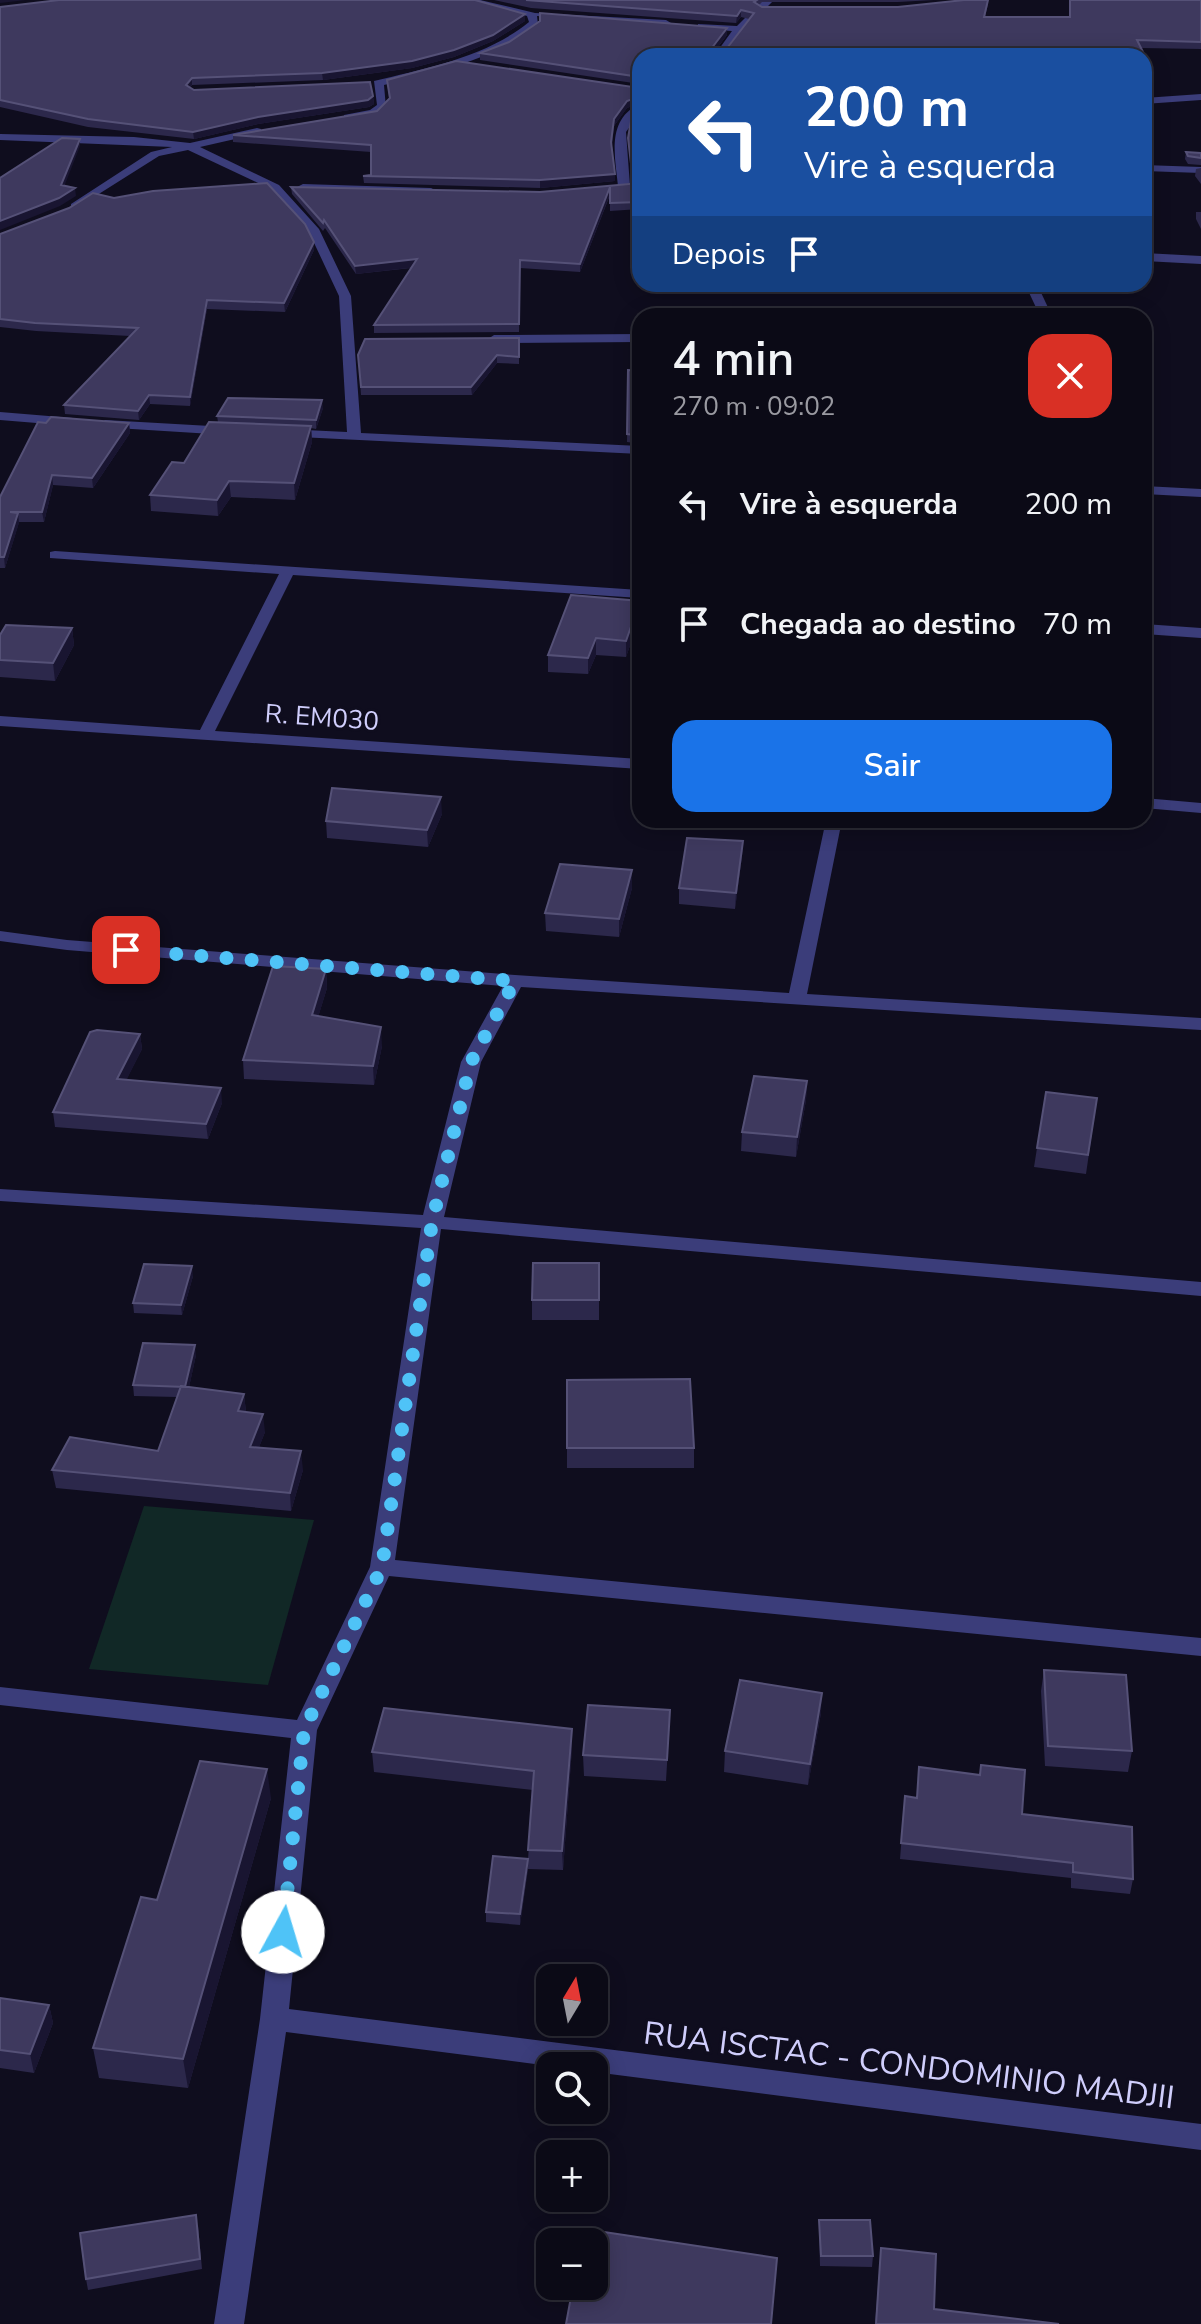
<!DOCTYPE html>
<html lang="pt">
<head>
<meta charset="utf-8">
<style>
	:root { --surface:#0b0a16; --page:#191823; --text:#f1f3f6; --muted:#9a9aa1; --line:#2b2b35; --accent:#1a73e8 }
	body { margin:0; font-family:"Nunito Sans",sans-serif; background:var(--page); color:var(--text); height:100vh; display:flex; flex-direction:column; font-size:30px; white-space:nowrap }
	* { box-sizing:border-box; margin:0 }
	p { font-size:26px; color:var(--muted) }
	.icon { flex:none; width:44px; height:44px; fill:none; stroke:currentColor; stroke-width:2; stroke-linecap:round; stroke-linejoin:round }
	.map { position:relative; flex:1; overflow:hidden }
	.panel { position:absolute; left:632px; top:308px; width:520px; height:520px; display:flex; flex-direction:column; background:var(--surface); border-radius:24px; box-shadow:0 4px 20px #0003,0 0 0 2px var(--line) }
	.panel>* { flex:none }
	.guide { position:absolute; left:632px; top:48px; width:520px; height:244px; border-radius:24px; box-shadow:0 4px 20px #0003,0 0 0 2px var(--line); background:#1a4fa0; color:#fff; overflow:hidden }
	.needle { width:52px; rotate:10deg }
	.fabs { position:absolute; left:536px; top:1964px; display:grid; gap:16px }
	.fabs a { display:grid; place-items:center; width:72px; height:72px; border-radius:16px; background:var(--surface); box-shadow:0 4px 20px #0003,0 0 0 2px var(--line); font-size:40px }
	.pin { position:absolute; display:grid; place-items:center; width:68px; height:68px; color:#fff; margin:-34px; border-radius:16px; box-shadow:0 4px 12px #0006 }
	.me { position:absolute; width:88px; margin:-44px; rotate:6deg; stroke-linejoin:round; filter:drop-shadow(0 0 6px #0008) }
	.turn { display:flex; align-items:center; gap:28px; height:168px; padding:0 40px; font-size:36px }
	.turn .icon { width:104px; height:104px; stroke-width:2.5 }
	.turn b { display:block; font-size:56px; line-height:68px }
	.then { display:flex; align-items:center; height:76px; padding:0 40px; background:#0003; gap:16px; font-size:30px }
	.round { display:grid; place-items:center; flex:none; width:84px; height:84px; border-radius:24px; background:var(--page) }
	.summary { display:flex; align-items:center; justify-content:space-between; height:136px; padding:0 40px }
	h1 { font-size:48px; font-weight:600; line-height:60px }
	.action { display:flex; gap:16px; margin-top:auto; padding:16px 40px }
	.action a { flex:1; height:92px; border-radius:24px; background:var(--accent); color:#fff; font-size:32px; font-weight:600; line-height:92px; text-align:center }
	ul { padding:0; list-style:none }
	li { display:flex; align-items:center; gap:24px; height:120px; padding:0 40px }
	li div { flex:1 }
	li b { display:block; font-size:30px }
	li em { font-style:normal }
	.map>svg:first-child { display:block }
	.green { fill:#112826 }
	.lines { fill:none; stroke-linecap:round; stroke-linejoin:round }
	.minor { fill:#3b3d7a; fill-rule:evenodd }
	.wall { fill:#2c284b }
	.shaded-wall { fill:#191531 }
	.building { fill:#3e395e; stroke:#555177; stroke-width:2 }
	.route { stroke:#4fc3f7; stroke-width:14; stroke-dasharray:0 25.2 }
	.labels { text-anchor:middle; stroke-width:6; stroke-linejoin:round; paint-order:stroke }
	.street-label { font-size:26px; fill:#d0cefc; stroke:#0f0d1e }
	.near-street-label { font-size:32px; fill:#d0cefc; stroke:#0f0d1e }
</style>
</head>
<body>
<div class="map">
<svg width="1201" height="2324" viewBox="0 0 1201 2324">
	<rect width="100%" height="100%" fill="#0f0d1e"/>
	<!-- green -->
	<path class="green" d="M144,1506l170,14 -46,165 -179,-16z"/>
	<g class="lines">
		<!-- minor -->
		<path class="minor" d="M462,0h18l55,13 131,7 5,3 -5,3 -129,-10 1,9c-44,35 -102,47 -154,60l2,23 -9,7 -33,4v-4l26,-5 7,-5 -3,-24c53,-13 112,-24 155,-59l-2,-6z
			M763,0h11l-31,31 -19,25h-10l18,-25 -30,-2 -4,-1v-4l39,2z
			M1201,94v6l-57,4v-6z
			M640,104v8l-14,20 4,54 -6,3 -6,-3c-3,-30 -12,-67 22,-82z
			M257,128l4,1v4l-61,14 79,38 40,44 32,67 10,137 279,13v8l-361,-18 -2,-3 7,-4 63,3 -8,-136 -31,-66 -37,-41 -83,-39 -29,6 -84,53 -4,-1v-4l80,-52 21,-5 -172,-7v-6l134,3 56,6z
			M1144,165l57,2v6l-57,-2z
			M303,184l128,4 6,3 -6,3 -132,-5 -2,-2z
			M1144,253l57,3v8l-57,-3z
			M1025,284h12l15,32h-12z
			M640,334v8l-146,1 -6,-4 6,-4z
			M0,412l73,6 7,4 -7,4 -73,-6z
			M105,420l123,7 7,4 -7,4 -128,-8 -2,-3z
			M1144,486l57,3v8l-57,-3z
			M55,551l585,39v8l-347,-23 -78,156 425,28v10l-640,-43v-10l200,14 79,-156 -229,-16v-6z
			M1144,624l57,4v10l-57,-4z
			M1144,798l57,5v10l-57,-5z
			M826,820h16l-35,174 394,24v12l-680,-43 -40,75 -37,155 757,65v14l-760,-67 -46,331 806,78v18l-812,-80 -72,154 -28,279 912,115v26l-607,-78v-6h-44l-264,-34 -42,292h-30l46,-305 31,-281 -291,-33v-18l297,33 73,-153 51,-339 -421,-27v-12l423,26 38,-153 42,-76 -436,-36 -67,-9v-10l67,9 448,35 274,18z"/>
	</g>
	<!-- wall -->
	<path class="wall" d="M494,0h440l-36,2h-136l-3,3 3,2h136l90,-3 -3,13h84l132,-17v49l-60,-1 7,14v7h-4v-13h-504v28l-160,-24v-7l247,-18 -11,15 8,2 25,-33 -8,-2 -5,6 -205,-15z
		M0,7l525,7v7l-32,20 -39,16 -42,11 -89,12 -131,5 -2,3 4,2 179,6 1,8 -5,3 -111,17 -64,15 -106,-12 -88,-20z
		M387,80l253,8v15l-13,5 -13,18 -2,20 3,35 -75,7 -176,-5 -1,-7 8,-1v-23l-138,-10v-7l144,-24 12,-12z
		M640,109v71h-8l-4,-42z
		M1186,152l15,1v12l-13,-1 -3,-5z
		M1201,168v16l-6,-8 1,-7z
		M640,183v26l-30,2v-16l-30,77 -60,-4 -1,64 -145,1v-8l37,-57 -55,6 -31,-46 -2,3 -31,-37 -1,-7 249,5z
		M114,198l200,44v8l-29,62 -78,-3 -17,97 -40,-2 -11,16 -74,-6 -1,-9 66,-69 -94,-5 -36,-4v-93z
		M1196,212h5v17l-5,-10z
		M519,338v26l-22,-1 -25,32h-111l-3,-40z
		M628,370l12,1v63l-5,9 -8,-1z
		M323,408l-7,21 -5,-1 1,14 -17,58 -64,-3 -13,19 -67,-5 -1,-16 34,-32 34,-41 -1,-6z
		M129,423l1,10 -37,55 -40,-3 -9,37h-25l-14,46h-5v-71z
		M640,617l-14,40 -30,-2 -8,19 -40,-2v-17z
		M72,628l2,17 -19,36 -55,-4v-42z
		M442,814l-14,33 -101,-9 -1,-17z
		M743,841l-1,15 -7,53 -56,-5v-16z
		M632,888l-13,49 -73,-6 -1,-18z
		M326,969l1,19 -9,29 64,29 -8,39 -130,-6 -1,-19z
		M140,1034l2,15 -16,31 96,23 -14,36 -153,-12 -2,-15z
		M807,1081l-1,19 -10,57 -55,-6 1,-19z
		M1097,1098l-11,76 -52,-7 3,-19z
		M599,1263v57h-67v-20z
		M193,1276l-11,39 -48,-2 -1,-10z
		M196,1355l-7,32 55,7 2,18 19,20 -6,15 44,23 -12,41 -235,-23 -4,-18 106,-19 19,-54 -43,-1 -1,-11z
		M567,1380l127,68v20h-127z
		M1044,1670l88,81 -4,21 -83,-6 -4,-75z
		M821,1713l-13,72 -84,-13 1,-21z
		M572,1729v19l-9,122 -35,-1 -8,56 -34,-3v-10l42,-53 5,-69 -159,-18 -2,-20z
		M669,1731l-3,50 -82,-5 -1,-21z
		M905,1796l117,18 111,65 -3,15 -59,-6v-10l-171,-19z
		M271,1798l-83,290 -89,-10 -6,-30 64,-148z
		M0,1998l49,7 4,18 -19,50 -34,-5z
		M819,2220l54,36 -1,11 -52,-1 -1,-36z
		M198,2225l4,44 -114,21 -2,-11z
		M881,2248l53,61 125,15h-184z"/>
	<!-- shaded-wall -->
	<path class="shaded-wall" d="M0,0h26l-26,3z
		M741,10v7l-5,6 1,-7z
		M525,14v7l-32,20 -39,16 -42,11 -89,12 -1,-7z
		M727,28v7l-16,21v-7z
		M980,49l-1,7h-80z
		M192,78v7l-6,7v-7z
		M373,96l1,8 -5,3 -111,17 -64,15 -1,-7 65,-15z
		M640,96v7l-13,5 -13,18 -3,23 3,-30 13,-18z
		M80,139v7l-18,46 -1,-7z
		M1152,143l-1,8 -7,2v-7z
		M615,174v7l-75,7v-8z
		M610,187v7l-30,78v-8z
		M75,188l1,8 -16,10 -60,24v-9z
		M314,242v8l-29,62 -1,-9z
		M417,259v8l-61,7 -1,-8z
		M207,300v9l-17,97v-9z
		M497,355v8l-25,32 -1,-8z
		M149,395l1,9 -11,16 -1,-9z
		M322,400l1,8 -7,21v-9z
		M129,423l1,10 -37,55 -1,-10z
		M311,426l1,16 -17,58 -1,-17z
		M640,426v8l-5,9v-8z
		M52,475l1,10 -9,37 -2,-10z
		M229,481l2,16 -13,19 -1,-16z
		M18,513l1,10 -14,45 -1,-11z
		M640,601v16l-14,40v-16z
		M72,628l2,17 -19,36 -2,-18z
		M596,638v17l-8,19v-16z
		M441,797l1,17 -14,33 -1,-17z
		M743,841l-1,15 -7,53 1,-16z
		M632,870v18l-13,49v-18z
		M326,969l1,19 -14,46 -1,-19z
		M381,1027l1,19 -8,39 -1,-19z
		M140,1034l2,15 -23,46 -2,-16z
		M807,1081l-1,19 -10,57 1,-20z
		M221,1088l1,15 -14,36 -2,-15z
		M192,1266l1,10 -11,39 -1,-10z
		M195,1345l1,10 -9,42 -2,-10z
		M244,1394l2,18 -8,-1z
		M263,1414l2,18 -13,33 -2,-18z
		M301,1451l2,19 -12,41 -1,-18z
		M822,1693l-1,20 -13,72 2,-21z
		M572,1729v19l-9,122 -1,-19z
		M267,1769l4,29 -83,290 -5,-29z
		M528,1859v10l-8,56v-11z
		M49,2005l4,18 -19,50 -4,-19z"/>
	<!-- building -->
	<path class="building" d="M59,0h416l50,14 -32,21 -39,15 -42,11 -90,12 -130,5 -6,7 8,5 176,-8 3,14 -5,4 -110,17 -65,15 -105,-13 -88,-19v-93z
		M526,0h231l-3,2 8,5h136l66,-7h24l-4,17h86v-17h131v42l-64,-2 11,22h-4v-6h-52l-1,-4 -36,-1 -9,5h-30l-36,-7 -81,7h-259v21l-160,-24 29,-11 31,-21v-8l187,15 -16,21 13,3 30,-39 -13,-3 -4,6z
		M456,61l184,27v8l-13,5 -13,18 -3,23 4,32 -75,6 -177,-4 8,-1v-30l-138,-10 144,-24 13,-13 -3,-18z
		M640,109v63h-8l-4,-34 3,-17z
		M1144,113l8,30 -8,3z
		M62,138l18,1 -19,46 14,3 -16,10 -59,23v-43z
		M1186,152l15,1v5l-13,-2z
		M267,183l38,41 9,18 -30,61 -77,-3 -17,97 -41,-2 -11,16 -74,-6 74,-77 -103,-5 -35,-4v-85l69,-26 24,-15 21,5 39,-7z
		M640,183v19l-30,1v-16l-30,77 -60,-4 -1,64 -145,1 43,-66 -62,7 -31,-46 -1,3 -32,-36 249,5z
		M519,338v19l-22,-2 -26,32h-110l-3,-32 7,-16z
		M628,370l12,1v55l-5,9 -8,-1z
		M228,398l94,2 -6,20 -99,-4z
		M51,417l78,6 -37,55 -40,-3 -10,37h-32l8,1 -14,44h-4v-60l38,-75 8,1z
		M209,422l102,4 -17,57 -65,-2 -12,19 -67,-5 22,-33 12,1z
		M571,595l69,6 -14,40 -30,-3 -8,20 -40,-3z
		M6,625l66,3 -19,35 -53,-3v-25z
		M332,788l109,9 -14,33 -101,-9z
		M687,838l56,3 -7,52 -57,-5z
		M560,864l72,6 -13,49 -74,-6z
		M273,966l53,3 -14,46 69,12 -8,39 -130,-6z
		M97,1030l43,4 -23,45 104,9 -15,36 -153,-12 37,-80z
		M754,1076l53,5 -10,56 -55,-5z
		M1046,1092l51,6 -9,57 -51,-7z
		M533,1263h66v37h-67z
		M144,1264l48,2 -11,39 -48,-2z
		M143,1343l52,2 -10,42 -52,-2z
		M690,1379l4,69h-127v-68z
		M181,1386l63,8 -6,17 25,3 -13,33 51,4 -11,42 -238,-23 18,-33 88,14z
		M1044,1670l82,5 6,76 -84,-5z
		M740,1680l82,13 -12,71 -85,-13z
		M588,1705l82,5 -3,50 -84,-5z
		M384,1708l188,21 -10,122 -34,-1 6,-79 -162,-19z
		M200,1761l67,8 -84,290 -90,-11 48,-151 16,3z
		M981,1765l44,5 -3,44 110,13 1,52 -60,-7v-9l-172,-20 4,-47 12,2 2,-31 61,8z
		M493,1856l35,3 -8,55 -34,-2z
		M0,1998l49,7 -19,49 -30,-4z
		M196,2215l4,44 -114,20 -6,-46z
		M819,2220h51l3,36h-52z
		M584,2229l193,29 -6,66h-205l7,-38h21v-44h-13z
		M881,2248l55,6 -2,55 125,15h-183z"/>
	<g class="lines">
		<!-- route -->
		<path class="route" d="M126,950l389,31 -44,81 -39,160 -50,345 -78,163 -21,202"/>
	</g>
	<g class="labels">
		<!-- street labels -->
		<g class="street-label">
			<text transform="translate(322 717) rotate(4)" y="9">R. EM030</text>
		</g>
		<!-- near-street labels -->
		<g class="near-street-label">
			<text transform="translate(909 2065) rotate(7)" y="11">RUA ISCTAC - CONDOMINIO MADJII</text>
		</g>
	</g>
</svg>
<div class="fabs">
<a><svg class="needle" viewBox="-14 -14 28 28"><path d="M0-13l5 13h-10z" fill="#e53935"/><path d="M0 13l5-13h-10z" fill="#9a9aa1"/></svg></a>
<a><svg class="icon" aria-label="search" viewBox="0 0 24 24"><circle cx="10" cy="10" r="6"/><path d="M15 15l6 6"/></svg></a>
<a>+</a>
<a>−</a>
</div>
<div class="pin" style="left:126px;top:950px;background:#d93025"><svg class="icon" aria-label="arrive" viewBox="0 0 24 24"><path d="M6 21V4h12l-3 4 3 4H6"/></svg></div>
<svg class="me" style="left:283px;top:1932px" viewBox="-20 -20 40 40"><circle r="19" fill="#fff"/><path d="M0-13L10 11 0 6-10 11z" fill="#4fc3f7"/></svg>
<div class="guide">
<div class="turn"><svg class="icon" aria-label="left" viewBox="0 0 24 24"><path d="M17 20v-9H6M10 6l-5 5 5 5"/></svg><div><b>200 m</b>Vire à esquerda</div></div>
<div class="then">Depois<svg class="icon" aria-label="arrive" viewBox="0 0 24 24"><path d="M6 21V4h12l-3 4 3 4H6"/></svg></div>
</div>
<section class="panel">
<div class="summary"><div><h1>4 min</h1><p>270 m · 09:02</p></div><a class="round" style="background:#d93025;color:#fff"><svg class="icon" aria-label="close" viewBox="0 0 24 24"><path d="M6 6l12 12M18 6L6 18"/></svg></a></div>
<ul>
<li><svg class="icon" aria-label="left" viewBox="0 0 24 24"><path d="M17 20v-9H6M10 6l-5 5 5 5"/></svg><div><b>Vire à esquerda</b></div><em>200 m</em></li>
<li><svg class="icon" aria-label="arrive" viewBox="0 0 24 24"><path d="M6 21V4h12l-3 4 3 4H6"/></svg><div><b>Chegada ao destino</b></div><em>70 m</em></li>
</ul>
<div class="action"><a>Sair</a></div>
</section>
</div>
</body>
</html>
